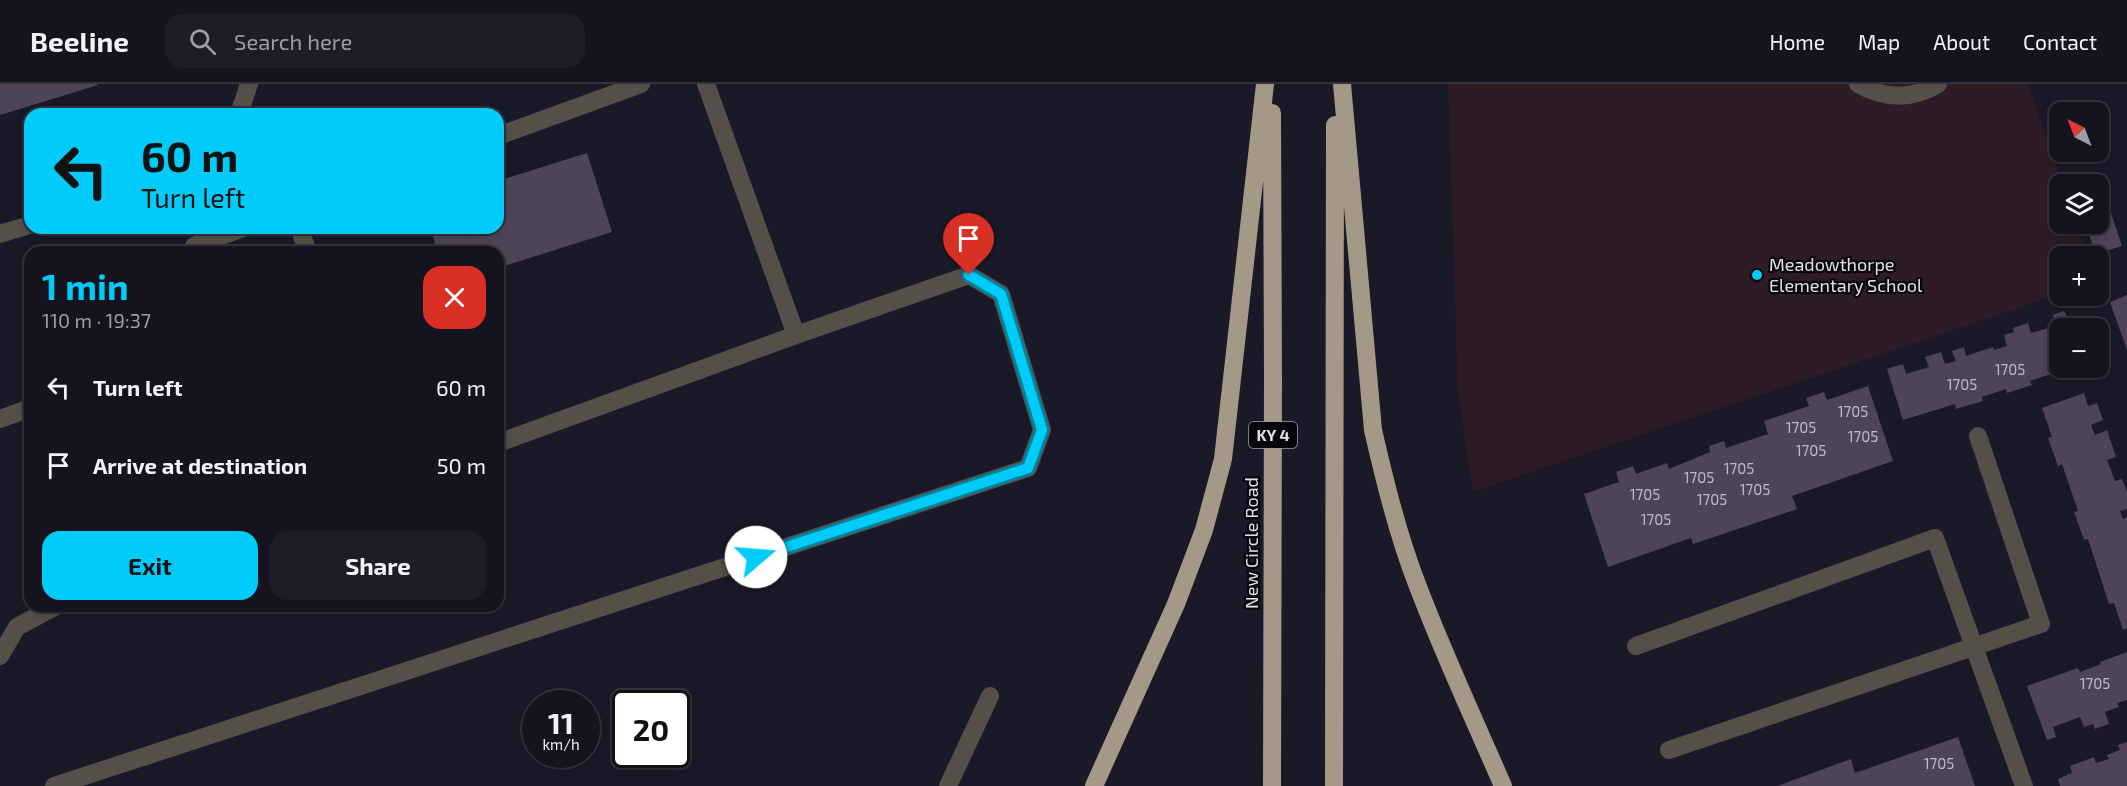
<!DOCTYPE html>
<html lang="en">
<head>
<meta charset="utf-8">
<style>
	:root { --surface:#14131e; --page:#1d1c27; --text:#f1f3f6; --muted:#9d9ea4; --line:#33323c; --accent:#00cbf9 }
	body { margin:0; font-family:"Exo 2",sans-serif; background:var(--page); color:var(--text); height:100vh; display:flex; flex-direction:column; font-size:22px; white-space:nowrap }
	* { box-sizing:border-box; margin:0 }
	p { font-size:20px; color:var(--muted) }
	.icon { flex:none; width:33px; height:33px; fill:none; stroke:currentColor; stroke-width:2; stroke-linecap:round; stroke-linejoin:round }
	.map { position:relative; flex:1; overflow:hidden }
	.drawer { position:absolute; left:24px; top:162px; width:480px; height:366px; display:flex; flex-direction:column; background:var(--surface); border-radius:18px; box-shadow:0 3px 9px #0003,0 0 0 2px var(--line) }
	.drawer>* { flex:none }
	.top-card { position:absolute; left:24px; top:24px; width:480px; height:126px; border-radius:18px; box-shadow:0 3px 9px #0003,0 0 0 2px var(--line); background:#00cbf9; color:#111; overflow:hidden }
	.needle { width:39px; rotate:318deg }
	.tools { position:absolute; left:2049px; top:18px; display:grid; gap:12px }
	.tools a { display:grid; place-items:center; width:60px; height:60px; border-radius:12px; background:var(--surface); box-shadow:0 3px 9px #0003,0 0 0 2px var(--line); font-size:30px }
	.speed { position:absolute; left:522px; top:606px; display:flex; gap:12px; font-size:30px; font-weight:700; text-align:center }
	.speed>* { display:grid; place-content:center; width:78px; height:78px; border-radius:50%; background:var(--surface); box-shadow:0 3px 9px #0003,0 0 0 2px var(--line); line-height:1 }
	.speed small { font-size:15px; font-weight:400 }
	.speed .limit { border:3px solid #111; border-radius:9px; background:#fff; color:#111 }
	.pin { position:absolute; display:grid; place-items:center; width:51px; height:51px; color:#fff; margin:-62px -26px; border-radius:50% 50% 50% 0; rotate:-45deg; box-shadow:0 0 6px #0007 }
	.pin .icon { rotate:45deg }
	.me { position:absolute; width:66px; margin:-33px; rotate:72deg; stroke-linejoin:round; filter:drop-shadow(0 0 4px #0008) }
	.turn { display:flex; align-items:center; gap:21px; height:126px; padding:0 18px; font-size:27px }
	.turn .icon { width:78px; height:78px; stroke-width:2.5 }
	.turn b { display:block; font-size:42px; line-height:51px }
	.round { display:grid; place-items:center; flex:none; width:63px; height:63px; border-radius:18px; background:var(--page) }
	.headline { display:flex; align-items:center; justify-content:space-between; height:102px; padding:0 18px }
	h1 { font-size:36px; font-weight:700; line-height:45px; color:var(--accent) }
	.button { display:flex; gap:12px; margin-top:auto; padding:12px 18px }
	.button a { flex:1; height:69px; border-radius:18px; background:var(--accent); color:#111; font-size:24px; font-weight:700; line-height:69px; text-align:center }
	.button a+a { background:var(--page); color:var(--text) }
	ul { padding:0; list-style:none }
	li { display:flex; align-items:center; gap:18px; height:78px; padding:0 18px }
	li div { flex:1 }
	li b { display:block; font-size:22px }
	li em { font-style:normal }
	header { display:flex; align-items:center; gap:36px; box-sizing:border-box; height:84px; padding:0 30px; background:var(--surface); border-bottom:2px solid var(--line) }
	header strong { font-size:28px }
	nav { display:flex; gap:33px; margin-inline-start:auto; font-size:21px }
	.search { width:420px; height:54px; background:var(--page); display:flex; align-items:center; gap:15px; box-sizing:border-box; padding:0 21px; border-radius:18px; color:var(--muted); font-size:22px }
	.map>svg:first-child { display:block }
	.education { fill:#2d1c25 }
	.building { fill:#4d4556 }
	.lines { fill:none; stroke-linecap:round; stroke-linejoin:round }
	.lane { stroke:#544f48; stroke-width:18 }
	.highway { stroke:#a49886; stroke-width:18 }
	.route-casing { stroke:#0084a2; stroke-width:15 }
	.route { stroke:#00cbf9; stroke-width:10 }
	.poi-dot { fill:#00cbf9; stroke:#06060b; stroke-width:2 }
	.labels { text-anchor:middle; stroke-width:4.5; stroke-linejoin:round; paint-order:stroke }
	.number-label { font-size:15px; fill:#bcbac6 }
	.shield { fill:#06060b; stroke:#9f9fa8; stroke-width:1.5 }
	.shield-label { font-size:16px; font-weight:bold; fill:#e1e1ec }
	.poi-label { font-size:18px; fill:#e1e1ec; stroke:#06060b; text-anchor:start }
	.street-label { font-size:18px; fill:#e1e1ec; stroke:#06060b }
</style>
</head>
<body>
<header>
<strong>Beeline</strong>
<div class="search"><svg class="icon" aria-label="search" viewBox="0 0 24 24"><circle cx="10" cy="10" r="6"/><path d="M15 15l6 6"/></svg>Search here</div>
<nav><a>Home</a><a>Map</a><a>About</a><a>Contact</a></nav>
</header>
<div class="map">
<svg width="2127" height="702" viewBox="0 0 2127 702">
	<rect width="100%" height="100%" fill="#1a1928"/>
	<!-- education -->
	<path class="education" d="M1448,0h580l35,100h-3v40h16l12,32h-28l-1,38 -586,198 -15,-99z"/>
	<!-- building -->
	<path class="building" d="M0,0h98v1l-98,30z
		M587,69l25,79 -114,36v-16h-60l-8,-24h68v-47z
		M2110,126l12,36 -27,8 -9,-30h12v-10z
		M2127,211v55l-17,-48z
		M2064,227l8,17h-12v40h10l-40,13 2,4 -25,8 -1,-4 -24,8 1,4 -27,8 -1,-5 -52,16 -16,-51 16,-5 3,10 23,-7 -4,-10 16,-5 4,12 11,-3 -4,-10 12,-4 2,9 27,-9 1,3 13,-4 -3,-11 10,-3 -1,-4 15,-5 3,10 25,-7 -3,-11z
		M1868,302l25,75 -101,35 5,13 -104,35 -2,-6 -83,29 -24,-73 35,-12 -3,-10 17,-6 3,8 31,-11 2,6 41,-17 -1,-6 15,-5 2,7 42,-14 -4,-13 45,-15 -3,-8 18,-6 3,8z
		M2084,309l4,13 9,-3 6,17 -12,5 4,10 12,-5 9,27 -9,3 8,21 7,-2 5,13v17l-7,2 3,8 4,-2v111l-4,2 -9,-27 -5,1 -21,-65 -4,1 -10,-28 4,-1 -16,-47 -4,2 -10,-28 4,-1 -10,-29z
		M2127,568v48l-10,3 2,4 -14,5 4,12 -14,5 -2,-5 -9,3 -4,-10 -27,10 3,10 -9,3 -20,-54 51,-18 2,4 21,-8 -1,-2z
		M1958,653l17,49h-198l74,-27 4,14z
		M2127,658v44h-67l-2,-7 14,-6 -2,-7 24,-9 2,6 13,-4 -2,-4 13,-5 -2,-5z"/>
	<g class="lines">
		<!-- lane -->
		<path class="lane" d="M706,0l90,251
			M1858,0c26,15 54,16 80,0
			M239,30l10,-30
			M498,52l143,-52
			M299,144l9,24
			M0,150l30,-9
			M194,162l49,-18
			M0,335l30,-11
			M1636,562l299,-108 89,248
			M0,572l17,-29 39,-21
			M1669,666l372,-126 -63,-188
			M54,702l974,-318 14,-38 -41,-136 -32,-19 -173,60 -298,108
			M948,702l42,-90"/>
		<!-- highway -->
		<path class="highway" d="M1342,0l31,346c12,52 25,105 44,154 26,69 57,135 86,202
			M1272,29l1,264 -1,409
			M1094,702l82,-182 28,-74 19,-71 42,-375
			M1334,702l1,-661"/>
	</g>
	<g class="lines">
		<!-- route casing -->
		<g class="route-casing">
			<path id="route" d="M756,473l272,-89 14,-38 -41,-136 -32,-19"/>
		</g>
		<!-- route -->
		<use href="#route" class="route"/>
	</g>
	<!-- markers -->
	<circle class="poi-dot" cx="1757" cy="191" r="6"/>
	<g class="labels">
		<!-- number labels -->
		<g class="number-label">
			<text x="2010" y="291">1705</text>
			<text x="1962" y="306">1705</text>
			<text x="1853" y="333">1705</text>
			<text x="1801" y="349">1705</text>
			<text x="1863" y="358">1705</text>
			<text x="1811" y="372">1705</text>
			<text x="1739" y="390">1705</text>
			<text x="1699" y="399">1705</text>
			<text x="1755" y="411">1705</text>
			<text x="1645" y="416">1705</text>
			<text x="1712" y="421">1705</text>
			<text x="1656" y="441">1705</text>
			<text x="2095" y="605">1705</text>
			<text x="1939" y="685">1705</text>
		</g>
		<!-- shield labels -->
		<rect class="shield" x="1249" y="338" width="48" height="26" rx="4.5"/>
		<g class="shield-label">
			<text x="1273" y="357">KY 4</text>
		</g>
		<!-- poi labels -->
		<g class="poi-label">
			<text x="1769" y="187">Meadowthorpe<tspan x="1769" dy="21">Elementary School</tspan></text>
		</g>
		<!-- street labels -->
		<g class="street-label">
			<text transform="translate(1252 459) rotate(-90)" y="6">New Circle Road</text>
		</g>
	</g>
</svg>
<div class="tools">
<a><svg class="needle" viewBox="-14 -14 28 28"><path d="M0-13l5 13h-10z" fill="#e53935"/><path d="M0 13l5-13h-10z" fill="#9d9ea4"/></svg></a>
<a><svg class="icon" aria-label="layers" viewBox="0 0 24 24"><path d="M12 4l9 5-9 5-9-5zM3 14l9 5 9-5"/></svg></a>
<a>+</a>
<a>−</a>
</div>
<div class="speed"><div>11<small>km/h</small></div><div class="limit">20</div></div>
<div class="pin" style="left:969px;top:191px;background:#d93025"><svg class="icon" aria-label="arrive" viewBox="0 0 24 24"><path d="M6 21V4h12l-3 4 3 4H6"/></svg></div>
<svg class="me" style="left:756px;top:473px" viewBox="-20 -20 40 40"><circle r="19" fill="#fff"/><path d="M0-13L10 11 0 6-10 11z" fill="#00cbf9"/></svg>
<div class="top-card">
<div class="turn"><svg class="icon" aria-label="left" viewBox="0 0 24 24"><path d="M17 20v-9H6M10 6l-5 5 5 5"/></svg><div><b>60 m</b>Turn left</div></div>
</div>
<section class="drawer">
<div class="headline"><div><h1>1 min</h1><p>110 m · 19:37</p></div><a class="round" style="background:#d93025;color:#fff"><svg class="icon" aria-label="close" viewBox="0 0 24 24"><path d="M6 6l12 12M18 6L6 18"/></svg></a></div>
<ul>
<li><svg class="icon" aria-label="left" viewBox="0 0 24 24"><path d="M17 20v-9H6M10 6l-5 5 5 5"/></svg><div><b>Turn left</b></div><em>60 m</em></li>
<li><svg class="icon" aria-label="arrive" viewBox="0 0 24 24"><path d="M6 21V4h12l-3 4 3 4H6"/></svg><div><b>Arrive at destination</b></div><em>50 m</em></li>
</ul>
<div class="button"><a>Exit</a><a>Share</a></div>
</section>
</div>
</body>
</html>
